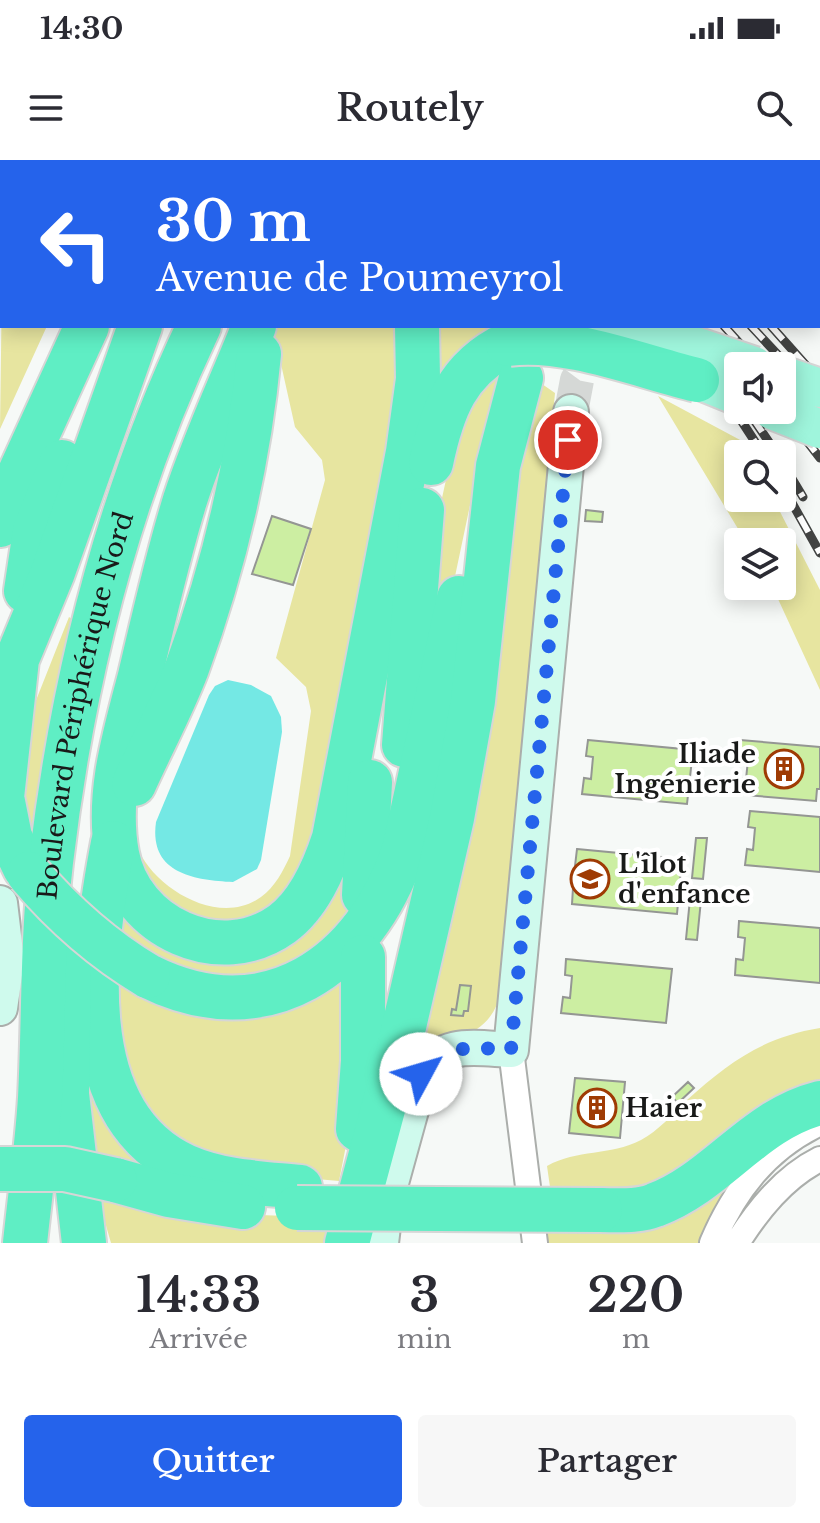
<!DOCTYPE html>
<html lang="fr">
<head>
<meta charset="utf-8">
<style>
	:root { --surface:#fff; --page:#f7f7f7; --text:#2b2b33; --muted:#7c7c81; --accent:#2563eb }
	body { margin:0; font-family:"Libre Baskerville",serif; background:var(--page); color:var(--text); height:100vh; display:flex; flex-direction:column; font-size:30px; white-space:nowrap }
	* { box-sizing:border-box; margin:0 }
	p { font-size:26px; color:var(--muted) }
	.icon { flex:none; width:44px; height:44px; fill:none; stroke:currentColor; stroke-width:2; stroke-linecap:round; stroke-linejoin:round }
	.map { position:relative; height:1083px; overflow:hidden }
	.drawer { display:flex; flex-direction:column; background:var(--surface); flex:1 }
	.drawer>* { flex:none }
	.guide { position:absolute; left:0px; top:0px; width:820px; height:168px; box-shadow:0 4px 20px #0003; background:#2563eb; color:#fff; overflow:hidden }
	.controls { position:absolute; left:724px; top:192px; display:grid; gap:16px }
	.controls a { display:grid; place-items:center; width:72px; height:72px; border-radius:8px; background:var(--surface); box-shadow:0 4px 20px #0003; font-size:40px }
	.pin { position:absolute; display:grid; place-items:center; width:68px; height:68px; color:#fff; margin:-34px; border:4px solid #fff; border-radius:50%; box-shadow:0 2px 8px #0007 }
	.me { position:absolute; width:88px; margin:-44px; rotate:51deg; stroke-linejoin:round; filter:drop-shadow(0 0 6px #0008) }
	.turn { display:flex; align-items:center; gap:28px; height:168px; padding:0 24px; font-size:36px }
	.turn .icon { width:104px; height:104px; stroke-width:2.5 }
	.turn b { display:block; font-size:56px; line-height:68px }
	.eta { display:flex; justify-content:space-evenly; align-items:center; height:136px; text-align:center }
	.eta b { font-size:48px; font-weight:600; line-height:56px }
	.button { display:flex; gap:16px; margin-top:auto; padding:16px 24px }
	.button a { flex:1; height:92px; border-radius:8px; background:var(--accent); color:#fff; font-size:32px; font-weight:600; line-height:92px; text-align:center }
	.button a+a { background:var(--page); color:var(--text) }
	.status { display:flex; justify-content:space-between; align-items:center; height:56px; padding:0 40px; background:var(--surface); direction:ltr }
	.status svg { height:22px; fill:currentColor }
	header { display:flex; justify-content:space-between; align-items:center; height:104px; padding:0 24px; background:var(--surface); font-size:36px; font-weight:600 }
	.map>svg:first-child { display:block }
	.green { fill:#e7e5a0 }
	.water { fill:#74e8e4 }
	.building { fill:#cceea2; stroke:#949693; stroke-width:2 }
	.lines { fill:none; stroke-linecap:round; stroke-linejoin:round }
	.secondary-tunnel { stroke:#d5d8d6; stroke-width:34; stroke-dasharray:34 17; stroke-linecap:butt }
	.lane-casing { stroke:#abaeab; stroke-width:16 }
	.street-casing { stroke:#abaeab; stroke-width:28 }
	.secondary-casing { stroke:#abaeab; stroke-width:38 }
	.primary-casing { stroke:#d6d6d6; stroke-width:42 }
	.highway-casing { stroke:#d6d6d6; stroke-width:48 }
	.lane { stroke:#fff; stroke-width:12 }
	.street { stroke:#fff; stroke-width:24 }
	.secondary { stroke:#cffaed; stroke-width:34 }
	.primary { stroke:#9ff5dc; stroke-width:38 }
	.highway { stroke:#5feec4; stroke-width:44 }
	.rail-casing { stroke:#434443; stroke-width:9 }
	.rail { stroke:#fff; stroke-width:6; stroke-dasharray:18; stroke-linecap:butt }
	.primary-bridge-casing { stroke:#d6d6d6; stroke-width:42; stroke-linecap:butt }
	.highway-bridge-casing { stroke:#d6d6d6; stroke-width:48; stroke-linecap:butt }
	.primary-bridge { stroke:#9ff5dc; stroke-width:38 }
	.highway-bridge { stroke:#5feec4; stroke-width:44 }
	.route { stroke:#2563eb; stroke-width:14; stroke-dasharray:0 25.2 }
	.labels { text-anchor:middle; stroke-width:8; stroke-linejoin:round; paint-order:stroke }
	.street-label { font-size:26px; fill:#191a19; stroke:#fff }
	.poi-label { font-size:26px; font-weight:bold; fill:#191a19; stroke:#fff; text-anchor:start }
</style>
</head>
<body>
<div class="status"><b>14:30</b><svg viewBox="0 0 49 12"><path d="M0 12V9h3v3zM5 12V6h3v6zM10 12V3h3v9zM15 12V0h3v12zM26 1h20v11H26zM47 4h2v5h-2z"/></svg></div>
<header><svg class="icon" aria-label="menu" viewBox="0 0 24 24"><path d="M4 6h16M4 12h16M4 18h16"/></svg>Routely<svg class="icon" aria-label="search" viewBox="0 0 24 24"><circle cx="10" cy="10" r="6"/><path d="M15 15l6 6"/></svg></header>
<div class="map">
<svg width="820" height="1083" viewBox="0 0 820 1083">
	<rect width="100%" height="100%" fill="#f6f9f7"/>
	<!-- green -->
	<path class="green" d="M2,118v48h45l-47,103z
		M276,166h130l-79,501 -32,70 -74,35 -70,-32 -12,-49c18,39 81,76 122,46 14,-10 22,-26 29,-41l21,-145 -5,-24 -30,-29 49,-178 -3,-20 -27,-33 -20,-90z
		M427,166h86l-85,63z
		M506,207l-25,86 -67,318 20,-236 28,-129z
		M542,224l13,9 -58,611c-12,32 -50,38 -79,49l95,-597z
		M658,236l84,45 7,13h-11v44h35l47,92v100l-48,-104h10v-44h-36z
		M69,457l7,5 -41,236 -23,-97z
		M343,688l7,73 -74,54 -81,3 -86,-44 7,-49 110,68z
		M340,813l14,132 -15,76 -115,-10 -91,-66 -25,-130 23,13z
		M820,868v66l-167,103 -102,-3 -4,-28c30,-17 63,-10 94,-26 17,-9 32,-26 46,-40 42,-38 77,-63 133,-72z
		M82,877l93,132 -84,-6z
		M768,982l-65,101h-155l-2,-16z
		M94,1024l141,30 103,4 -4,25h-223z"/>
	<!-- water -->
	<path class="water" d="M228,520l23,5 20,11 10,21 1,15 -21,128 -4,9 -24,13c-42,-2 -84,-10 -77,-60l53,-127 6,-9z"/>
	<!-- building -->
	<path class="building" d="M586,350l17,2 -1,10 -17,-1z
		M272,356l39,13 -18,56 -41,-11z
		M588,580l105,10 -6,54 -105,-10 2,-16 7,1 2,-22 -7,-1z
		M740,580l80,7v42h-3l-1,12 -83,-7 1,-17 12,2 2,-19 -10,-1z
		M750,651l70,6v55l-75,-7 2,-16 6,1 2,-22 -7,-1z
		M696,678h11l-4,41 -11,-1z
		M577,689l105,10 -5,55 -105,-10 1,-16h7l2,-22h-7z
		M690,739l11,1 -4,40 -11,-1z
		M739,761l81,7v55l-85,-8 1,-16 7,1 2,-22 -7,-1z
		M566,799l106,10 -6,54 -105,-10 2,-16 7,1 2,-22 -7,-1z
		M460,825l11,1 -3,25h-4l-1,5 -12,-1 1,-6 4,1z
		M575,918l50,4 -5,56 -51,-5z
		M688,922l6,6 -16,15 -6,-6z"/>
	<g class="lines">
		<!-- secondary-tunnel -->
		<path class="secondary-tunnel" d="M571,252l6,-32 33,-45"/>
		<!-- lane casing -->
		<g class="lane-casing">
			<path id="lane" d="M684,0l3,2
				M734,0l1,2
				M719,2l3,-2
				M818,111l2,1"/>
		</g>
		<!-- street casing -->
		<g class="street-casing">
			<path id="street" d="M511,890l24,193
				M712,1083c22,-52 54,-94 106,-119
				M737,1083c21,-33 47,-66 83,-84"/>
		</g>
		<!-- secondary casing -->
		<g class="secondary-casing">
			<path id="secondary" d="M786,2l3,-2
				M0,743l7,58 -7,47
				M381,1083l5,-42 35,-127c23,-34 53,-26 90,-24l60,-638"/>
		</g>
		<!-- primary casing -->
		<g class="primary-casing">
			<path id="primary" d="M121,0v2"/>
		</g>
		<!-- highway casing -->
		<g class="highway-casing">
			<g id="highway">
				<path d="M357,0l6,2"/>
				<path d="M165,2l1,-2"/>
				<path d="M198,2l1,-2"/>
				<path d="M281,2l1,-2"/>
				<path d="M254,166c-23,58 -50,115 -69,174 -18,58 -31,117 -45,176 -15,58 -34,118 -23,178 13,73 103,115 165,70 27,-20 42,-55 52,-86l74,-386 10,-73 -1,-53"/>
				<path d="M431,303c11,-53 26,-95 77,-119"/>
				<path d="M0,365l12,-35 75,-164"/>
				<path d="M26,431l9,-60 27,-69"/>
				<path d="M404,585l18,-235"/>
				<path d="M134,624c17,-38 38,-77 53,-116 37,-101 62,-207 72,-314"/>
				<path d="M113,683c-19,100 -44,270 72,323 36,16 76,17 115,21"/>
				<path d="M25,708l-15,-31 -8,-40 15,-138 36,-87 87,-246"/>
				<path d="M364,735l6,-113"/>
				<path d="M69,805l-2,129 17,149"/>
				<path d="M148,816c118,59 217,-10 256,-126l55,-252"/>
				<path d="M358,969l5,-68v-104"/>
				<path d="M115,1020l54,15 74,12"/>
				<path d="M600,1050c18,0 38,2 55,-5 62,-23 98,-85 165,-102"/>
				<path id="s1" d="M25,1083c5,-48 12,-97 15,-145 4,-79 2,-158 11,-236 22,-187 67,-366 148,-536"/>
				<path d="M347,1083l50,-186 55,-239 21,-117 25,-235 23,-88"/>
			</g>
		</g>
		<!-- lane -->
		<use href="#lane" class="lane"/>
		<!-- street -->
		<use href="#street" class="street"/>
		<!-- secondary -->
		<use href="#secondary" class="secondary"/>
		<!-- primary -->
		<use href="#primary" class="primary"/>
		<!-- highway -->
		<use href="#highway" class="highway"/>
		<!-- rail casing -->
		<g class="rail-casing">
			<path id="rail" d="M485,0l3,2
				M502,0l3,2
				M542,0l3,2
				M565,0l3,2
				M665,166l68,82 30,46
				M724,166l36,40
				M751,166l69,74
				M771,166l49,55
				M782,232l18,23
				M782,249l38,49
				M752,257l25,37
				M782,302l21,35
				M782,325l38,68"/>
		</g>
		<!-- rail -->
		<use href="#rail" class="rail"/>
		<!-- primary-bridge casing -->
		<g class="primary-bridge-casing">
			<path id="primary-bridge" d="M320,0l3,2
				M607,166l91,36
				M677,180l77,26
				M669,208l69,28
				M782,215l38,13
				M772,250l48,19"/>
		</g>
		<!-- highway-bridge casing -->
		<g class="highway-bridge-casing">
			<path id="highway-bridge" d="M508,184c57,-8 132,22 189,36
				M29,714c35,41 72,74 119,102
				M0,1009h65l50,11
				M297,1048l303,2"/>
		</g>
		<!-- primary-bridge -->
		<use href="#primary-bridge" class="primary-bridge"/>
		<!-- highway-bridge -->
		<use href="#highway-bridge" class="highway-bridge"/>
	</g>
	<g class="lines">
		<!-- route -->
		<path class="route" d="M421,914c22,-32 54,-26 90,-24l57,-610"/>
	</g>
	<!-- icons -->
	<defs>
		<g id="building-ring" transform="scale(2)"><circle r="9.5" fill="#fff" stroke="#9f3b04" stroke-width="1.5"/><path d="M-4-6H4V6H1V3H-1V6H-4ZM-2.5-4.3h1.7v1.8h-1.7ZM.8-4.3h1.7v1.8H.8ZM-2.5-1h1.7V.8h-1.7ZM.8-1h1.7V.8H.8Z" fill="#9f3b04"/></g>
		<g id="school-ring" transform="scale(2)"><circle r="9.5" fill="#fff" stroke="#9f3b04" stroke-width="1.5"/><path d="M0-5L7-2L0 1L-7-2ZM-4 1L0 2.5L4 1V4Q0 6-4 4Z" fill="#9f3b04"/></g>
	</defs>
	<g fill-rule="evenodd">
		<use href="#building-ring" x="784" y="609"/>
		<use href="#school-ring" x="590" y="719"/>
		<use href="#building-ring" x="597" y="948"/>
	</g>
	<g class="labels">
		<!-- street labels -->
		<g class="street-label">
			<text dy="9" stroke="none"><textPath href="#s1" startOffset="542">Boulevard Périphérique Nord</textPath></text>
		</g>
		<!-- poi labels -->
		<g class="poi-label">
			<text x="756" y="603" text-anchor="end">Iliade<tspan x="756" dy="30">Ingénierie</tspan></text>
			<text x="618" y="713">L'îlot<tspan x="618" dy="30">d'enfance</tspan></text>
			<text x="625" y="957">Haier</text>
		</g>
	</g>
</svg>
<div class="controls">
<a><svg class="icon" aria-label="sound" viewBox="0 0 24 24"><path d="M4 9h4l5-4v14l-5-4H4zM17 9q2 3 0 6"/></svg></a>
<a><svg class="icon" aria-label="search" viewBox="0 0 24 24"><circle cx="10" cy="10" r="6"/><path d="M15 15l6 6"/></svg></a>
<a><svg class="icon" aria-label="layers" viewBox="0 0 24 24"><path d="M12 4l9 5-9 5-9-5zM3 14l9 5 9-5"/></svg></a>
</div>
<div class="pin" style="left:568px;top:280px;background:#d93025"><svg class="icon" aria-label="arrive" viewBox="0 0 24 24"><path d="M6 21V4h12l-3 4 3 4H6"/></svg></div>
<svg class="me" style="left:421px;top:914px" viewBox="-20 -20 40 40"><circle r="19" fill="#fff"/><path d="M0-13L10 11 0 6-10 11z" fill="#2563eb"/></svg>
<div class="guide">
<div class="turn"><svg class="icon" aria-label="left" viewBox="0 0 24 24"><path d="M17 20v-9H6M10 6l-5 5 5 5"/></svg><div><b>30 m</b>Avenue de Poumeyrol</div></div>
</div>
</div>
<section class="drawer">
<div class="eta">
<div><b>14:33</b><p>Arrivée</p></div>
<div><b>3</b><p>min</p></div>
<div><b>220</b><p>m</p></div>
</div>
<div class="button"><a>Quitter</a><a>Partager</a></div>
</section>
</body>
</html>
